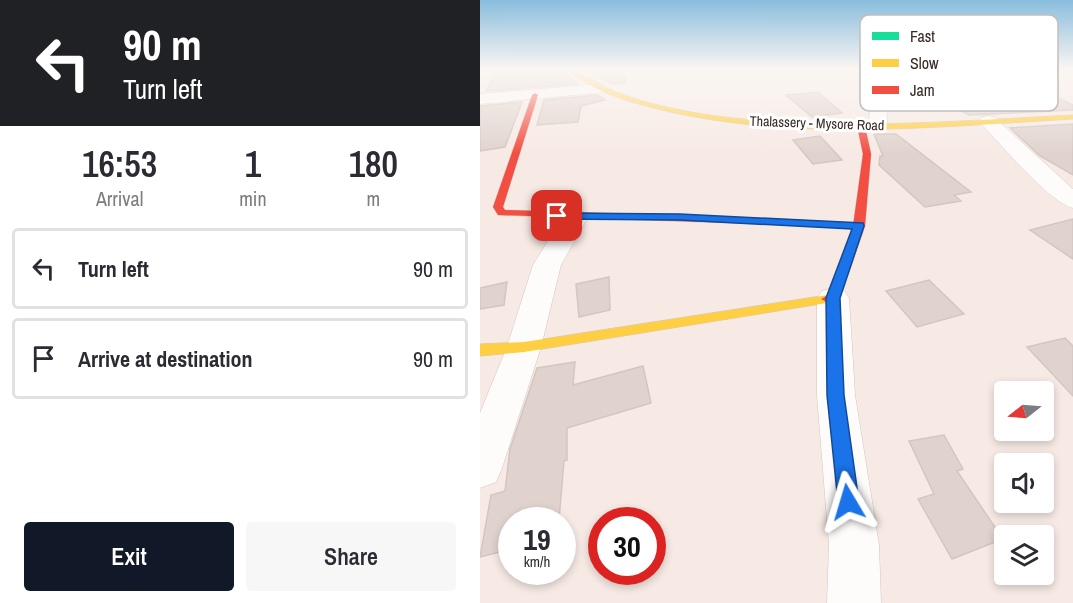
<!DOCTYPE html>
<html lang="en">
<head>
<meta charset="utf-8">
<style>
	:root { --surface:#fff; --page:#f7f7f7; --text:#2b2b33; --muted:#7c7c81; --line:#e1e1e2; --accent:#111827 }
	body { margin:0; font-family:"Archivo Narrow",sans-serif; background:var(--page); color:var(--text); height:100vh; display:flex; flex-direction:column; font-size:22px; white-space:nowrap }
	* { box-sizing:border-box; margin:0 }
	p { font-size:20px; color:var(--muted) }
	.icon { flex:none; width:33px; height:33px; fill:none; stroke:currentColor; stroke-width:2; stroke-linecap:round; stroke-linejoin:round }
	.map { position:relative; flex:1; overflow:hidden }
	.drawer { display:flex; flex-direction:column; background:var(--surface); width:480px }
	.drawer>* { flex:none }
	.guide { background:#202124; color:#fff; overflow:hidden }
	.needle { width:39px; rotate:253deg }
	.controls { position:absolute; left:514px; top:381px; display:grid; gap:12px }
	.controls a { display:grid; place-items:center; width:60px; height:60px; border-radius:6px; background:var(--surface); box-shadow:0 3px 9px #0003; font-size:30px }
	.speed { position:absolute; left:18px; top:507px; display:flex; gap:12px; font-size:30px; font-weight:700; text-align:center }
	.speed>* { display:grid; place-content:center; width:78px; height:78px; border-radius:50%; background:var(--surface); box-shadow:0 3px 9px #0003; line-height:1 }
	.speed small { font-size:15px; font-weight:400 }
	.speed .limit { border:9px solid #d22; background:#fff; color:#111 }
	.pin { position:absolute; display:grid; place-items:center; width:51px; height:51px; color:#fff; margin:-26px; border-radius:12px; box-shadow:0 3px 9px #0006 }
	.me { position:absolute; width:66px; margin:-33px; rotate:353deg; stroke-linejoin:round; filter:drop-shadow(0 0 4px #0008) }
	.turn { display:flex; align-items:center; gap:21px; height:126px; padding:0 24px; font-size:27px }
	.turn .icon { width:78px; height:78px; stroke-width:2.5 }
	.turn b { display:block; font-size:42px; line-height:51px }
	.eta { display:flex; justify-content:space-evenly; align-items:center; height:102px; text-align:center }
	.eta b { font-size:36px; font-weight:600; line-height:42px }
	.action { display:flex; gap:12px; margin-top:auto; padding:12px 24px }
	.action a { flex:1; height:69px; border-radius:6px; background:var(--accent); color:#fff; font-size:24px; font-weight:600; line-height:69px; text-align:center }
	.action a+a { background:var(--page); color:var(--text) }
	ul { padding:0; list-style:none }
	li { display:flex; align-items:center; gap:18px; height:81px; margin:0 12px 9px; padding:0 12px; border:3px solid var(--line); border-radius:6px }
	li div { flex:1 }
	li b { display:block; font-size:22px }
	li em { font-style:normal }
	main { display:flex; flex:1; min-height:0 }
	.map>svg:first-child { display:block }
	.building { fill:#e0d3ce; stroke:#d3c6c1; stroke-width:1.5 }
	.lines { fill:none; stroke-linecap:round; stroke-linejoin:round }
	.street-casing { stroke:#d3c6c1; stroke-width:1 }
	.fast-casing { stroke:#d3c6c1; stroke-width:1 }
	.slow-casing { stroke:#d3c6c1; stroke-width:1 }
	.jam-casing { stroke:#d3c6c1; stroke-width:1 }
	.street { fill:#fefcfb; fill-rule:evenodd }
	.fast { fill:#16e098; fill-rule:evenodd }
	.slow { fill:#ffcf43; fill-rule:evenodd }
	.jam { fill:#f24e42; fill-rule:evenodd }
	.route { fill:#1a73e8; stroke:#114b97; stroke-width:1.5 }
	.labels { text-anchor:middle; stroke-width:6; stroke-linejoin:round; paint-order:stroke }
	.far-street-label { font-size:14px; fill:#362823; stroke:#fff }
	.key { fill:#fff; stroke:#c3bebd; stroke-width:1.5 }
	.key-label { font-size:16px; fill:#362823 }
</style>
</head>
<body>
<main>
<section class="drawer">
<div class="guide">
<div class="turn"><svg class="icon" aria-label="left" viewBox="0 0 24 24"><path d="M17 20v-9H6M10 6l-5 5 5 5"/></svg><div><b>90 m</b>Turn left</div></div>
</div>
<div class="eta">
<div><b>16:53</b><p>Arrival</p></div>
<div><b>1</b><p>min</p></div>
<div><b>180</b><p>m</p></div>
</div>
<ul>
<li><svg class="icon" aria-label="left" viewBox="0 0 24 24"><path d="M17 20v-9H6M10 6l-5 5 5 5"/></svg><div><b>Turn left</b></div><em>90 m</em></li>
<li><svg class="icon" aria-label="arrive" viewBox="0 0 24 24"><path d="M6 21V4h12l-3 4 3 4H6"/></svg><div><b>Arrive at destination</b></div><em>90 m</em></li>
</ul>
<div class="action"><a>Exit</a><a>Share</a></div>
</section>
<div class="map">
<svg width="593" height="603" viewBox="0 0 593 603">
	<rect width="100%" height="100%" fill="#f7eae5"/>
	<!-- building -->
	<path class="building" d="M18,69h64l15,15 -91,7z
		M100,69h44l1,14 -12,1z
		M450,69h67l76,36v5l-104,5 -45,-24 41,-6z
		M338,92l24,21 -30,4 -26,-22z
		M117,95l8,5 -24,6 -3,16 -41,3 7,-25z
		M42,102l-17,45 -25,4v-45z
		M593,124v51l-33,-19 -30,-28z
		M394,134h22l75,58 -17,3 7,6 -36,6 -46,-42 1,-9h3z
		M340,136l22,24 -29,4 -20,-24z
		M593,219v40l-43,-29z
		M129,277l1,33 -31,7 -3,-33z
		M449,280l35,34 -47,13 -31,-36z
		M27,282l-3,23 -24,4v-21z
		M585,338l8,8v50l-46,-49z
		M95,362l-2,23 70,-19 8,37 -84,25v32l-3,1 -5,59h-47v29l-32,8 11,-62 14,-4 5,-42 27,-81z
		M464,435l19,34 -6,2 46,68 -51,20 -34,-60 16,-5 -25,-53z"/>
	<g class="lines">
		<!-- street casing -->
		<g class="street-casing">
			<path id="street" d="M0,69h6l2,3 -3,5 -5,1z
				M392,69h14l1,56 -3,4h-12l-3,-4z
				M121,84l5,2 3,3 -3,3 -126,12v-10z
				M508,116l6,1 79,72v19c-24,-6 -72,-64 -91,-83l-3,-4 3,-4z
				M95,209l9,3 4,5 -27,48 -20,82 -39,121 -6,14 -16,6v-75l27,-66 26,-82 33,-53z
				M353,288l11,3 5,7 6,97 24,150 2,58h-54l2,-58 -12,-150v-97l5,-7z"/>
		</g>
		<!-- fast casing -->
		<g class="fast-casing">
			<path id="fast" d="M280,218l99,5 6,3 -6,3 -103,-6 -1,-2z"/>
		</g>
		<!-- slow casing -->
		<g class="slow-casing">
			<path id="slow" d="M88,69c9,0 37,19 49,23 30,12 61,18 92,23 121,17 243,6 364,0v4c-140,8 -290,24 -427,-13 -27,-7 -57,-17 -78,-37z
				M348,295l5,1 2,3 -2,3 -309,50 -44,4v-12l44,-2z"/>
		</g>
		<!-- jam casing -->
		<g class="jam-casing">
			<path id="jam" d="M55,93l3,2 -35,112 2,3 255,8 5,3 -5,3 -262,-9 -5,-8 39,-112z
				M381,124l4,2 6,28 -6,72 -25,72 -2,3 -10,2 -7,-4 7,-4 25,-69 10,-72 -6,-28z"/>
		</g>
		<!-- street -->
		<use href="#street" class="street"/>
		<!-- fast -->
		<use href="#fast" class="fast"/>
		<!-- slow -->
		<use href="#slow" class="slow"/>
		<!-- jam -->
		<use href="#jam" class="jam"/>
	</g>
	<!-- sky -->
	<linearGradient id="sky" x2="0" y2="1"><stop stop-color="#89bddd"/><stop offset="0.45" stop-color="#fbf6f3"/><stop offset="1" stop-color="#fbf6f3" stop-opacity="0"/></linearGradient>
	<rect width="593" height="154" fill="url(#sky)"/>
	<!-- route -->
	<path class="route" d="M77,213l123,1 183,9 1,3 -24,72 4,97 15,107 -3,8 -8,2 -7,-2 -3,-8 -11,-107 -1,-97 26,-69 -172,-9 -127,-1 -1,-3z"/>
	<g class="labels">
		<!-- far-street labels -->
		<g class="far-street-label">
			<text transform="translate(337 123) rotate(2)" y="5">Thalassery - Mysore Road</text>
		</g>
	</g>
	<!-- legend -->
	<rect x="380" y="15" width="198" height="96" rx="9" class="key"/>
	<rect x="392" y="32" width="27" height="8" fill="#16e098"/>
	<rect x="392" y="59" width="27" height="8" fill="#ffcf43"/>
	<rect x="392" y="86" width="27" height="8" fill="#f24e42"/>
	<g class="key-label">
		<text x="430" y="42">Fast</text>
		<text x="430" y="69">Slow</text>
		<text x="430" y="96">Jam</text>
	</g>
</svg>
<div class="controls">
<a><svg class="needle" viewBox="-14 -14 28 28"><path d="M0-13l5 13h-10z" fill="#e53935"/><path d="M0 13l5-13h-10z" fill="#7c7c81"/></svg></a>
<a><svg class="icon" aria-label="sound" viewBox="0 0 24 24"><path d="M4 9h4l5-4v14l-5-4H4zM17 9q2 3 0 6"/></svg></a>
<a><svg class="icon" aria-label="layers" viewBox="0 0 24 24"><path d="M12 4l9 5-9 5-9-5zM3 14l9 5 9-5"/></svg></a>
</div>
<div class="speed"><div>19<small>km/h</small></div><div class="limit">30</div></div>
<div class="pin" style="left:77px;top:216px;background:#d93025"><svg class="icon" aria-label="arrive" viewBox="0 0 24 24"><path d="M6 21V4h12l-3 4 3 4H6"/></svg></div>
<svg class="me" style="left:368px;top:502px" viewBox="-20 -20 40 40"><path d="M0-17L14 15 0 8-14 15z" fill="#1a73e8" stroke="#fff" stroke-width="4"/></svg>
</div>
</main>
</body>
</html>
